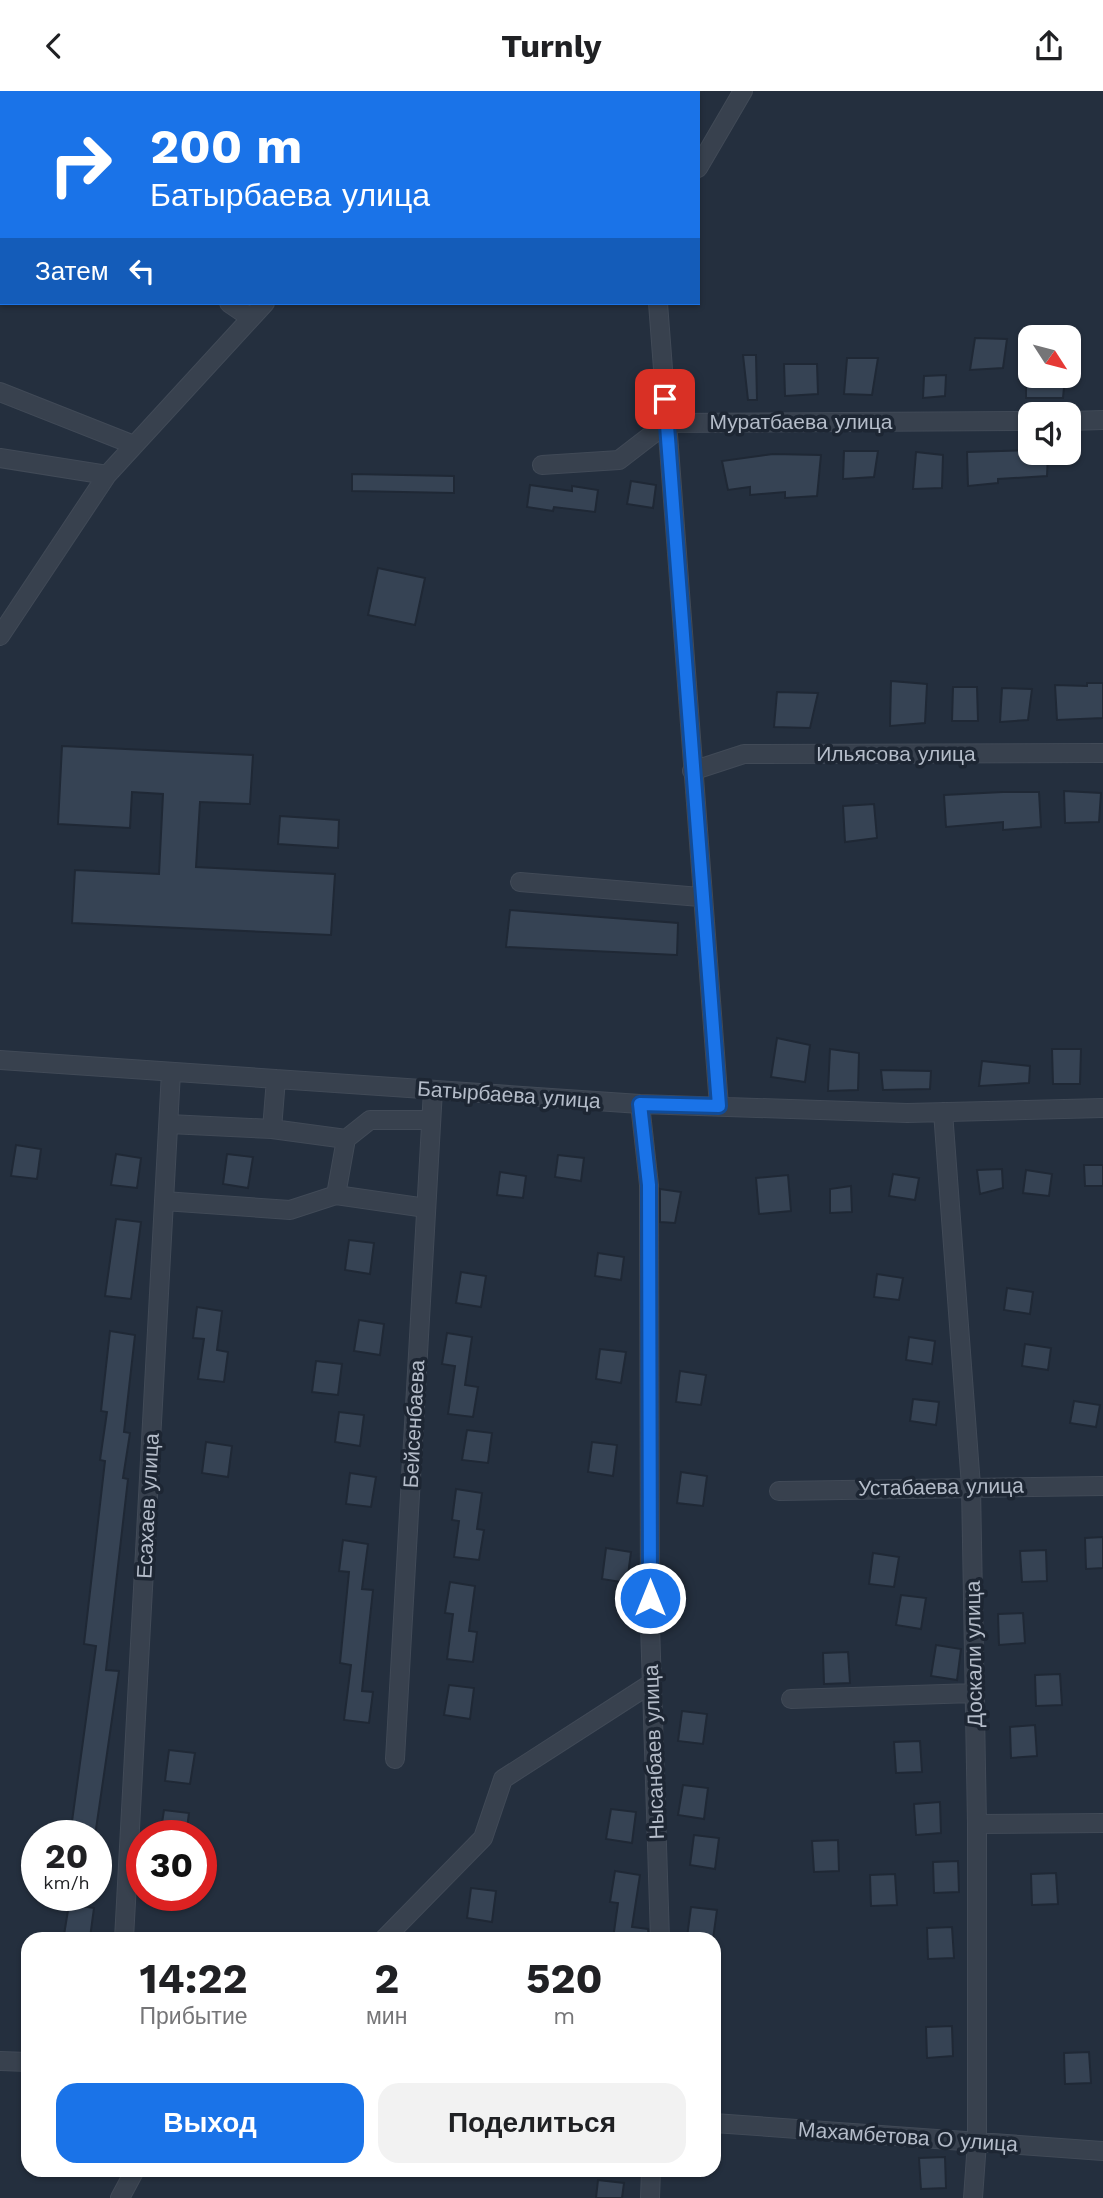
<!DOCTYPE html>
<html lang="ru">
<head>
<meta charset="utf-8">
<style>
	:root { --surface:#fff; --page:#f2f2f2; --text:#202124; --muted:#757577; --accent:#1a73e8 }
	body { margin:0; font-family:"Work Sans",sans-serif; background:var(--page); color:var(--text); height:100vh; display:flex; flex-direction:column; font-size:26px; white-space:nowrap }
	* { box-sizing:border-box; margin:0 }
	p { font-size:23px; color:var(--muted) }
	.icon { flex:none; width:38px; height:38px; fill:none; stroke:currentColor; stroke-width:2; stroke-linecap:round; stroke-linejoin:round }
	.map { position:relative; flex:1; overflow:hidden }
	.details { position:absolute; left:21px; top:1841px; width:700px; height:245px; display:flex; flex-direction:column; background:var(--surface); border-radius:21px; box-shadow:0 2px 5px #0004 }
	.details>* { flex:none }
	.banner { position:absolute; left:0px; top:0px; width:700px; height:214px; box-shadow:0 2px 5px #0004; background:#1a73e8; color:#fff; overflow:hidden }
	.needle { width:46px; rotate:126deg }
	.controls { position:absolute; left:1018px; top:234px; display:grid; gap:14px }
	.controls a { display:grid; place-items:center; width:63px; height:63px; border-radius:14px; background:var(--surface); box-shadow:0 2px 5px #0004; font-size:35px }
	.speed { position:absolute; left:21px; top:1729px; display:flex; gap:14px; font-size:35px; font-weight:700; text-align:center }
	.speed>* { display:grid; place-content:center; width:91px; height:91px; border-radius:50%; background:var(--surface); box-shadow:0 2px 5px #0004; line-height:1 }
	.speed small { font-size:18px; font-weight:400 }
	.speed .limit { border:10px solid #d22; background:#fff; color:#111 }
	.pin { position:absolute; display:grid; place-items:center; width:60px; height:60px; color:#fff; margin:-30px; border-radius:14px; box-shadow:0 4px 10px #0006 }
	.me { position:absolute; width:77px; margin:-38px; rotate:0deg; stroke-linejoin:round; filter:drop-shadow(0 0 5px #0008) }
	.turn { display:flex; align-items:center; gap:24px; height:147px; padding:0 35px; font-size:32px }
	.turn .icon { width:91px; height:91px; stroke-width:2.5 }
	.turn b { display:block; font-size:49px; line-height:60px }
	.then { display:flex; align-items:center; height:66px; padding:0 35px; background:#0003; gap:14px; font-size:26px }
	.eta { display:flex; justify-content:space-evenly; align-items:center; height:119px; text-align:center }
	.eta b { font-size:42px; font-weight:700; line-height:49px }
	.button { display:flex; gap:14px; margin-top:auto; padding:14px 35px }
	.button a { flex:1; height:80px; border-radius:21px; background:var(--accent); color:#fff; font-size:28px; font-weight:700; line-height:80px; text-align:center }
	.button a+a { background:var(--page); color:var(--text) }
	header { display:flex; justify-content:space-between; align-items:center; height:91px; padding:0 35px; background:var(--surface); font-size:32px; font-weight:700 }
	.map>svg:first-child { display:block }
	.building { fill:#364354; stroke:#1f2835; stroke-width:2 }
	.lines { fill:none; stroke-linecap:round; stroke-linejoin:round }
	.minor-casing { stroke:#414a57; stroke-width:20 }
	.minor { stroke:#38414e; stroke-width:18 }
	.route-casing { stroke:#114b97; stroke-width:18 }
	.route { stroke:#1a73e8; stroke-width:12 }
	.labels { text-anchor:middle; stroke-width:7; stroke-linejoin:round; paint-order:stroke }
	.street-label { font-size:21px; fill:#b4bcc9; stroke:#1d2633 }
</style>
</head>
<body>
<header><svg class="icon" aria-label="back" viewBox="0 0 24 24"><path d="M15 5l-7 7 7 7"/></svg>Turnly<svg class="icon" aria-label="share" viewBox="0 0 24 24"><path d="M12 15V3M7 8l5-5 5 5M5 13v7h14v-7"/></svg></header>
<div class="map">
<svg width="1103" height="2107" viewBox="0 0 1103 2107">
	<rect width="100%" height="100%" fill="#242f3e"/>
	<!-- building -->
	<path class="building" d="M975,247l32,1 -4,29 -33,2z
		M743,264h13l1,45h-9z
		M847,267h31l-6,37 -28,-1z
		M784,273h33l1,30 -33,2z
		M946,284l-1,21 -22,2 1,-22z
		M1026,285h39l-2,22h-37z
		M1031,359v3h17l-1,23 -49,3v4l-30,3 -1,-34z
		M844,360h34l-4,26 -31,2z
		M916,361l27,3 -1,33 -29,1z
		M773,363l48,1 -4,41 -32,2v-6l-35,3v-8l-22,3 -6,-29z
		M352,383l102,2v17l-102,-2z
		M631,390l25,4 -3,23 -26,-4z
		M530,394l42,6v-5l26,4 -3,22 -41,-5 -1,4 -26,-4z
		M378,477l47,10 -10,47 -47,-10z
		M891,590l36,3 -2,39 -35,3z
		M1087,592h16v35l-46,2 -2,-35 32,1z
		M953,596h24l1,34h-26z
		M1002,597l30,1 -4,31 -28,2z
		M777,601l41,1 -8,35 -36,-1z
		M62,655l191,9 -3,49 -50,-2 -4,65 139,7 -4,61 -259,-12 3,-53 84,4 4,-80 -31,-2 -2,36 -72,-4z
		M1064,700l37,2 -2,29 -34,1z
		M1003,701h36l2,35 -38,3v-8l-57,5 -2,-32z
		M874,713l3,34 -32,4 -2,-36z
		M280,725l59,4 -1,28 -60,-4z
		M510,819l168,13 -1,32 -171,-8z
		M777,947l33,7 -5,37 -34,-5z
		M830,958l29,4 -1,37 -30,1z
		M1052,958h29l-1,35h-27z
		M982,970l48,5 -1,17 -50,3z
		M881,979l50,1 -1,18 -47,1z
		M16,1054l25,4 -4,30 -26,-3z
		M116,1063l25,4 -4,30 -26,-3z
		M227,1063l26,3 -5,31 -25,-4z
		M558,1064l26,3 -3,23 -26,-4z
		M1084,1074h19v21h-18z
		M1002,1078l1,19 -23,6 -3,-24z
		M1026,1079l26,4 -3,22 -26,-3z
		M500,1081l26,4 -3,22 -26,-3z
		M893,1083l26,4 -4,22 -26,-4z
		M788,1084l3,36 -32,3 -3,-36z
		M851,1095l1,26 -22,1v-24z
		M660,1098l21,3 -6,31 -15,-1z
		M116,1128l25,3 -10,77 -26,-3z
		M349,1149l25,3 -4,31 -25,-4z
		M598,1162l26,4 -3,23 -26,-4z
		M461,1181l25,4 -5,31 -25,-4z
		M877,1183l26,4 -4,22 -25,-3z
		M1007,1197l26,4 -3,22 -26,-4z
		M197,1216l25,4 -5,39 11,2 -4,30 -26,-3 6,-40 -11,-1z
		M359,1229l25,4 -4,31 -26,-4z
		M110,1240l25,4 -11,97 6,1 -7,45 5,1 -22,191 13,1 -24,165h-25l26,-190 -12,-2 21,-183 -5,-1 7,-48 -6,-1z
		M447,1242l25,4 -7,48 13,2 -5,30 -25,-3 7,-48 -13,-2z
		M909,1246l26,4 -3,23 -26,-4z
		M1025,1253l26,4 -3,22 -26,-4z
		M600,1258l26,3 -5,31 -25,-4z
		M316,1270l26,3 -4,31 -26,-3z
		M680,1280l26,4 -5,30 -25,-3z
		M913,1308l26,3 -3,23 -26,-4z
		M1074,1310l26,4 -4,22 -26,-4z
		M339,1321l25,3 -4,31 -25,-4z
		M467,1339l25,3 -4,30 -26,-3z
		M206,1351l26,4 -4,31 -26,-4z
		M592,1351l25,3 -4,31 -25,-4z
		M681,1381l26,4 -4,30 -26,-3z
		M350,1382l26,4 -5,30 -25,-3z
		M456,1398l26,4 -5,36 7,1 -5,30 -25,-3 5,-36 -7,-1z
		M1103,1446v31l-17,1 -1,-31z
		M343,1449l25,4 -6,45 11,1 -11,101 11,1 -4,31 -25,-3 7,-55 -11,-2 9,-91 -10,-1z
		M606,1457l25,4 -4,31 -25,-4z
		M1046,1459l1,31 -25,1 -2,-31z
		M873,1462l26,4 -5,30 -25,-3z
		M450,1491l25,4 -6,45 8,1 -4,30 -26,-3 6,-45 -8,-1z
		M901,1504l25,3 -5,31 -25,-4z
		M1023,1522l2,30 -26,2 -1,-31z
		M936,1554l25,4 -4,31 -26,-4z
		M848,1561l2,31 -26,1 -1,-31z
		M1060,1583l2,31 -26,1 -1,-31z
		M449,1594l25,3 -4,31 -26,-4z
		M682,1620l25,3 -4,30 -25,-3z
		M1035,1634l2,31 -26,2 -1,-31z
		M920,1650l2,31 -26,1 -2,-31z
		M169,1659l26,3 -5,31 -25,-3z
		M683,1694l25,3 -4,31 -26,-4z
		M940,1711l1,31 -25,2 -2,-31z
		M611,1718l25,3 -4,31 -26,-4z
		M164,1719l25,3 -3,23h-26z
		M694,1744l25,3 -4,31 -25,-4z
		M838,1749l1,31 -25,1 -2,-31z
		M958,1770l1,31 -25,1 -1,-31z
		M615,1780l25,4 -8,52 16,2 1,10h-36l5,-36 -8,-1z
		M1056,1782l2,31 -26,1 -1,-31z
		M895,1783l2,31 -26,1 -1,-31z
		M471,1797l25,3 -4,31 -25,-4z
		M69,1813l25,4 -4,30 -26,-3z
		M691,1816l26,3 -4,29 -26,-2z
		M952,1836l2,31 -26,1 -1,-31z
		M952,1935l1,30 -26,2 -1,-31z
		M1089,1961l2,31 -26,1 -1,-31z
		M945,2066l1,31 -25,1 -2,-31z
		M598,2089l26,3 -2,15h-26z"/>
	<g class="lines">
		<!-- minor casing -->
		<g class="minor-casing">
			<path id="minor" d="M451,2l2,-2
				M0,55l2,2
				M698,77l45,-77
				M229,212l22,15
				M658,212l61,803
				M0,301l134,53
				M1069,330l34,-1
				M0,367l107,17
				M542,374l77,-5 48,-37 364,-2
				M0,545l107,-161 158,-172
				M692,680l52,-17 359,-1
				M520,791l180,15
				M0,969l640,44 267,9 196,-5
				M640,1013l9,81 1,440 10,314
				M943,1021l28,374 6,338v318l-4,56
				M169,1033l103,5 74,10 24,-19h61
				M272,1038l4,-50
				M336,1104l10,-56
				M164,1110l126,9 46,-15 90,13
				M779,1400l324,-5
				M791,1608l183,-6
				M395,1668l38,-669
				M977,1733l126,-1
				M124,1848l47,-867
				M384,1848l99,-101 20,-59 149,-96
				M0,1970l28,1
				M714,2032l389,28
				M120,2107l15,-28
				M650,2107l1,-28"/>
		</g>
		<!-- minor -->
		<use href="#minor" class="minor"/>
	</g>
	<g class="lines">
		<!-- route casing -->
		<g class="route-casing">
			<path id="route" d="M650,1507l-1,-413 -9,-81 79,2 -54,-707"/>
		</g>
		<!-- route -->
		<use href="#route" class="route"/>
	</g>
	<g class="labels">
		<!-- street labels -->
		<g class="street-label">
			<text x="801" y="338">Муратбаева улица</text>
			<text x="896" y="670">Ильясова улица</text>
			<text transform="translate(509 1004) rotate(4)" y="7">Батырбаева улица</text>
			<text transform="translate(414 1333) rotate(-87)" y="7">Бейсенбаева</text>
			<text transform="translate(941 1396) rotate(-1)" y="7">Устабаева улица</text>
			<text transform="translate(148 1415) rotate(-87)" y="7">Есахаев улица</text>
			<text transform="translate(974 1563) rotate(-91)" y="7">Доскали улица</text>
			<text transform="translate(654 1661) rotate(-92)" y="7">Нысанбаев улица</text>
			<text transform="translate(908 2046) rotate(4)" y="7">Махамбетова О улица</text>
		</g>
	</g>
</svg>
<div class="controls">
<a><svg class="needle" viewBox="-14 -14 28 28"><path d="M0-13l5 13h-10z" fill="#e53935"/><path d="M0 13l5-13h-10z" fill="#757577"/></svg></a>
<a><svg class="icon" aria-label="sound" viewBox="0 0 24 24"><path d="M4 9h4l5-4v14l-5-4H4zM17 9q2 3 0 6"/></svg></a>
</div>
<div class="speed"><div>20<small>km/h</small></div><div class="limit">30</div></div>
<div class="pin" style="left:665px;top:308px;background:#d93025"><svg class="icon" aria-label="arrive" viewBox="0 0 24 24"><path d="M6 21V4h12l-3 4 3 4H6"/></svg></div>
<svg class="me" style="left:650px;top:1507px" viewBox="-20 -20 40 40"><circle r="17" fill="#1a73e8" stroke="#fff" stroke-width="3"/><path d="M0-11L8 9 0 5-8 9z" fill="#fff"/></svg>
<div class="banner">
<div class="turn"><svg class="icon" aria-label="right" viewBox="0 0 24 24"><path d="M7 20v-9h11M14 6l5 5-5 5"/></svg><div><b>200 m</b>Батырбаева улица</div></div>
<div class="then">Затем<svg class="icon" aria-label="left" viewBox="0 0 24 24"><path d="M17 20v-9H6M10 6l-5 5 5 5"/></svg></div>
</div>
<section class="details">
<div class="eta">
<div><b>14:22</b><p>Прибытие</p></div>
<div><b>2</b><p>мин</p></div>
<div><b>520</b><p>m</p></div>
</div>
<div class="button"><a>Выход</a><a>Поделиться</a></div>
</section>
</div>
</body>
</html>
